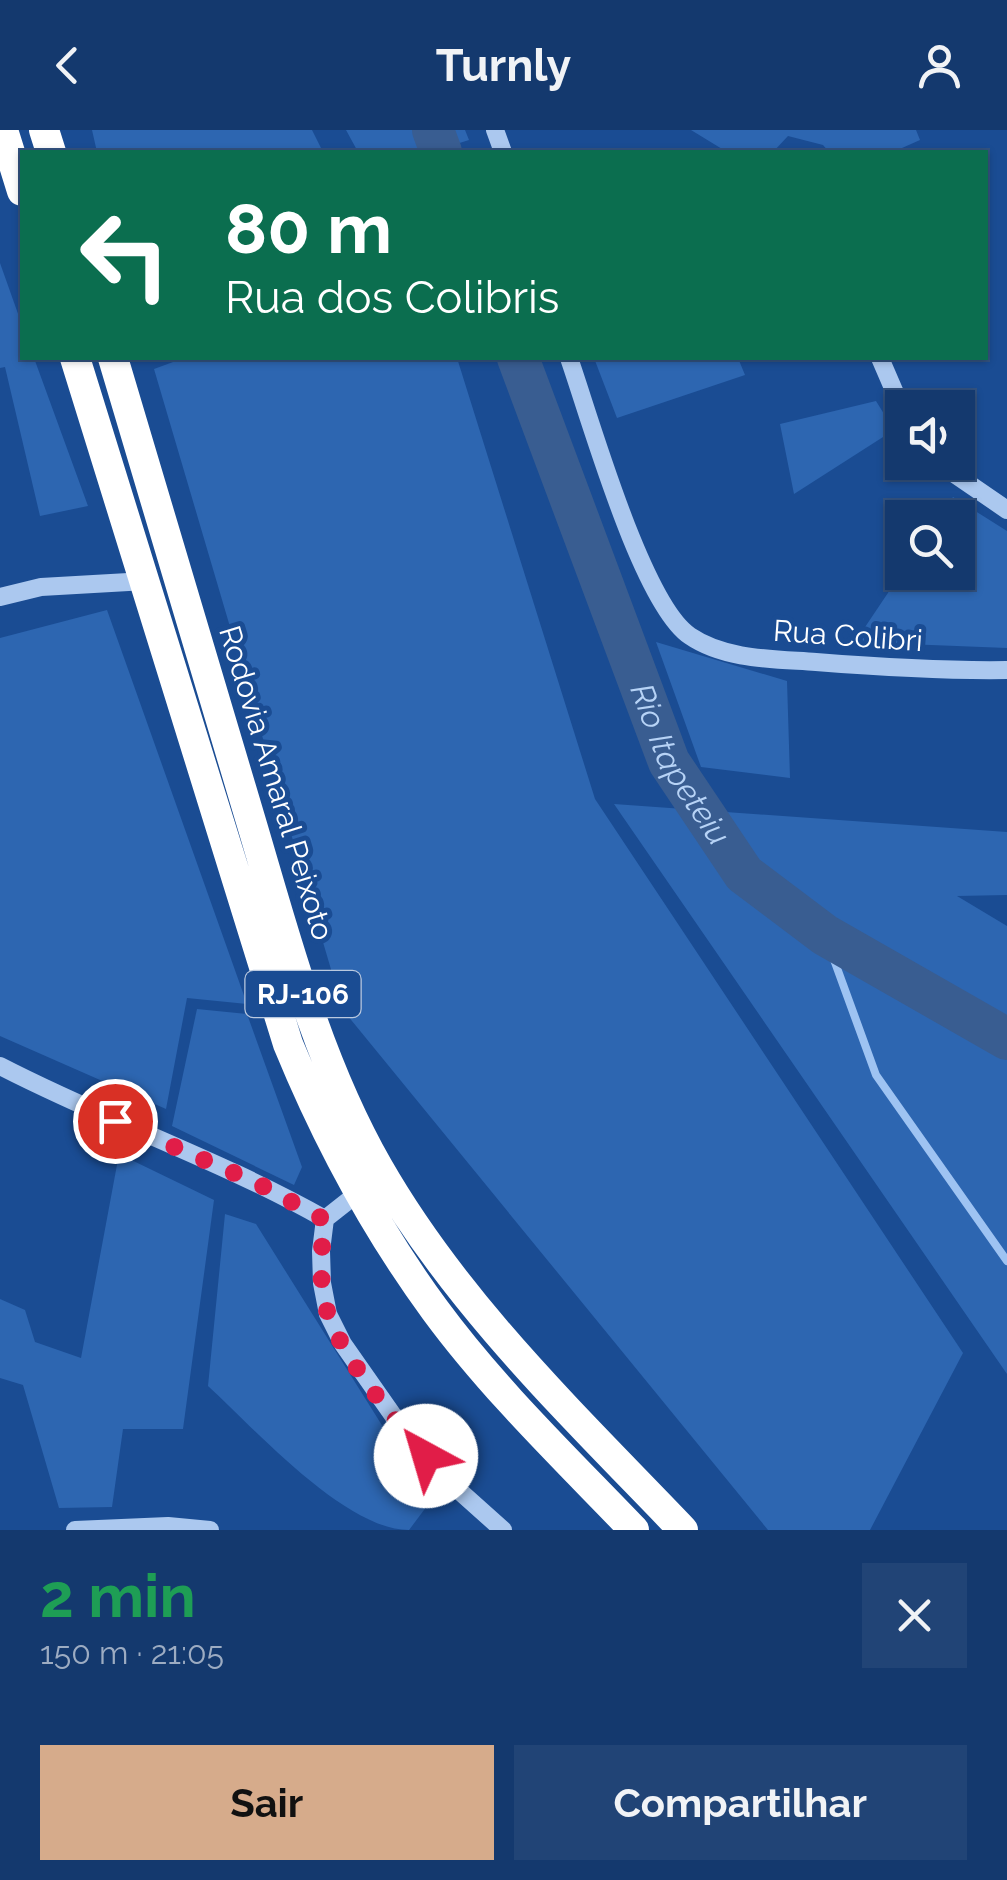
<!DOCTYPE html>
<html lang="pt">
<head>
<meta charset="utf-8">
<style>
	:root { --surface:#14396e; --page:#214476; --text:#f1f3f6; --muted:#9dacc2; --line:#335381; --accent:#d6ab8b }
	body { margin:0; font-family:Raleway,sans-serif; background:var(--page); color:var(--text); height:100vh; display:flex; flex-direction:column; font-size:38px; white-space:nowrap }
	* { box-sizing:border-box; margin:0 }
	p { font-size:32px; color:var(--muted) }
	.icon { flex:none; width:55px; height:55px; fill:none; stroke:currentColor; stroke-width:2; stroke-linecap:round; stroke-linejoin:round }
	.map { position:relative; height:1400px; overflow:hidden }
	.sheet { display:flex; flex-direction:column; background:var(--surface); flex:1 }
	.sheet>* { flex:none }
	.top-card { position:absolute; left:20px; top:20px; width:968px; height:210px; border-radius:0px; box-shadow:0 2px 8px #0004,0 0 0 2px var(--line); background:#0b6e4f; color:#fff; overflow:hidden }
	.fabs { position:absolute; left:885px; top:260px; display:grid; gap:20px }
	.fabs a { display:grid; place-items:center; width:90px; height:90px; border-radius:0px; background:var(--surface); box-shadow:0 2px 8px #0004,0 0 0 2px var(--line); font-size:50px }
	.pin { position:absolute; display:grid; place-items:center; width:85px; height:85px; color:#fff; margin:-42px; border:5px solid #fff; border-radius:50%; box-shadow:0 2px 10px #0007 }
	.me { position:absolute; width:110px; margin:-55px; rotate:321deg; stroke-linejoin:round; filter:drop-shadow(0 0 8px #0008) }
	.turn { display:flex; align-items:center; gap:35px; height:210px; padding:0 40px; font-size:45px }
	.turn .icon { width:130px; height:130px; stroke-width:2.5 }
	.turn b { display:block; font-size:70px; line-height:85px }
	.round { display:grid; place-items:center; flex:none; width:105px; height:105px; border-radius:0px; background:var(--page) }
	.headline { display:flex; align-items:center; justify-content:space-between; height:170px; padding:0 40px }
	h1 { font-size:60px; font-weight:700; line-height:75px; color:#1e9e55 }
	.primary-button { display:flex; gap:20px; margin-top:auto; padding:20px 40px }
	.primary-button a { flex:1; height:115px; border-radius:0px; background:var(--accent); color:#111; font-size:40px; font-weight:700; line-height:115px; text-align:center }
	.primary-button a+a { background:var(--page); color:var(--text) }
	header { display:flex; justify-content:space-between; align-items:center; height:130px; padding:0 40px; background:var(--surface); font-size:45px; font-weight:700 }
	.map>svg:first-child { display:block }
	.green { fill:#2d66b1 }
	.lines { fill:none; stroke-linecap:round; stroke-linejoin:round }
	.stream { stroke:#9ec3f2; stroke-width:8 }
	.river { stroke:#395d91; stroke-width:42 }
	.minor { stroke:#abc8ef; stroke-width:18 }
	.highway { stroke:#fff; stroke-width:30 }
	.route { stroke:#e11d48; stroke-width:18; stroke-dasharray:0 32.4 }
	.labels { text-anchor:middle; stroke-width:10; stroke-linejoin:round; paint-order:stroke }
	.shield { fill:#1a4c93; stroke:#bac9df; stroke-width:2.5 }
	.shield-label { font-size:28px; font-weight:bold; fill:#fff }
	.street-label { font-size:30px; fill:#fff; stroke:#1a4c93 }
	.water-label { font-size:32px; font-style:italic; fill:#b7d3f6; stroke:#1a4c93 }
</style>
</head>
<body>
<header><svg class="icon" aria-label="back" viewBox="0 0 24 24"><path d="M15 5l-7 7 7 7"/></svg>Turnly<svg class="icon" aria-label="person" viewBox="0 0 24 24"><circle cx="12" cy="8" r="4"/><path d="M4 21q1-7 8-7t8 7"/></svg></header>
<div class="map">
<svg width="1007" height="1400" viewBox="0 0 1007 1400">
	<rect width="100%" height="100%" fill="#1a4c93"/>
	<!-- green -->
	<path class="green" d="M92,0h220l11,22h-226z
		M346,0h119l4,10 -38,12h-73z
		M691,0h225l4,10 -27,12h-64l-6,-7 -35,-9 -15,16h-46z
		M0,133l22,62v33h12l54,148 -48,10 -35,-149 -5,1z
		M184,228h273l138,441 368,554 -93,177h-102l-425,-520 -189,-641z
		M594,228h144l7,17 -128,43z
		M876,271l18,29 -100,64 -14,-70z
		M953,367l54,34v117l-152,-6 47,-70h56v-54l-19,-1z
		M107,480l140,394 -60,-6 -21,111 -166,-73v-398z
		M656,512l131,39 3,97 -89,-11z
		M614,674l393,28v63l-50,1 50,30v448z
		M197,879l50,5 55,153 -8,18 -122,-59z
		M119,1024l95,46 -31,229h-60l-11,78 -53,1 -36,-123 -23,-7v-79l25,11 10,32 46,16z
		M225,1084l31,10 174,278 -21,28c-64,0 -154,-101 -201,-144z"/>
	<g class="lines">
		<!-- stream -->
		<path class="stream" d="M825,805l51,140 131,186"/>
		<!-- river -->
		<g class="river">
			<path d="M433,0l8,22"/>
			<path id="s1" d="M518,228l151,404 75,112 81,61 182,104"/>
		</g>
		<!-- minor -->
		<path class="minor" d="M495,0l8,22
			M569,228c21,60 73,246 121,278 35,24 85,23 126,26 64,5 127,9 191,8
			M880,228l22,51
			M937,332l70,48
			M0,467l41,-10 105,-6
			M0,936c106,55 221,94 325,153
			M358,1063l-33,26 -4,32 1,32 6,31 15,30 63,90 40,45 57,51
			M75,1400l93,-4 42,4"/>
		<!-- highway -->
		<path class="highway" d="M3,0l19,61
			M44,0l7,22
			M75,228l213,686c39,95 86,183 147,266 58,79 131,149 199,220
			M113,228c48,156 93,313 140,470 34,115 65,234 125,339 79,138 196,249 305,363"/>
	</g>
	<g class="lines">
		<!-- route -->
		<path class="route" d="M115,991l142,62 68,37c-4,30 -7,63 3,94 15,44 67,107 98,142"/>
	</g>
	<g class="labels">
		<!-- shield labels -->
		<rect class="shield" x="245.5" y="841" width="115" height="46" rx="8"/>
		<g class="shield-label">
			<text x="303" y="874">RJ-106</text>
		</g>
		<!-- street labels -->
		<g class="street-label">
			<text transform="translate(848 506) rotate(4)" y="10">Rua Colibri</text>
			<text transform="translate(276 653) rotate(73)" y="10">Rodovia Amaral Peixoto</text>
		</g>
		<!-- water labels -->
		<g class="water-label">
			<text dy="11" stroke="none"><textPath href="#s1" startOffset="438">Rio Itapeteiu</textPath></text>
		</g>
	</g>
</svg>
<div class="fabs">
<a><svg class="icon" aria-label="sound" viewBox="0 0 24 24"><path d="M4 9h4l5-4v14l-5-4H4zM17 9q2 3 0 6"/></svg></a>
<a><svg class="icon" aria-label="search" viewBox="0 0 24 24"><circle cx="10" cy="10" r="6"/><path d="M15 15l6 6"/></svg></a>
</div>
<div class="pin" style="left:115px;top:991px;background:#d93025"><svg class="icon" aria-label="arrive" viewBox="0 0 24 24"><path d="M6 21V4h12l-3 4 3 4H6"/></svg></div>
<svg class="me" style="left:426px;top:1326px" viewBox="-20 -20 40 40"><circle r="19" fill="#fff"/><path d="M0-13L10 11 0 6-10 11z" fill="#e11d48"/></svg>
<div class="top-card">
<div class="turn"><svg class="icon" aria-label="left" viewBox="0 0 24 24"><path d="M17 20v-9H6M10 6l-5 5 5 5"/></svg><div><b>80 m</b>Rua dos Colibris</div></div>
</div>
</div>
<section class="sheet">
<div class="headline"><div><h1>2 min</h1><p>150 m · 21:05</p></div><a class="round"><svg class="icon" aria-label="close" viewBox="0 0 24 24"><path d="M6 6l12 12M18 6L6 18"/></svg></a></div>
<div class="primary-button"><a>Sair</a><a>Compartilhar</a></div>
</section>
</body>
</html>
